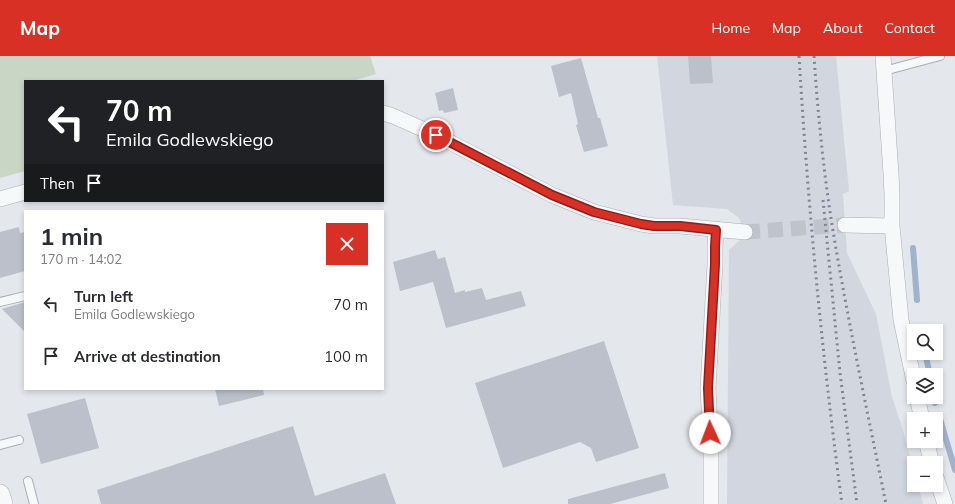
<!DOCTYPE html>
<html lang="en">
<head>
<meta charset="utf-8">
<style>
	:root { --surface:#fff; --page:#f2f2f3; --text:#2b2b33; --muted:#7c7c81; --accent:#d93025 }
	body { margin:0; font-family:Mulish,sans-serif; background:var(--page); color:var(--text); height:100vh; display:flex; flex-direction:column; font-size:15px; white-space:nowrap }
	* { box-sizing:border-box; margin:0 }
	p { font-size:13px; color:var(--muted) }
	.icon { flex:none; width:22px; height:22px; fill:none; stroke:currentColor; stroke-width:2; stroke-linecap:round; stroke-linejoin:round }
	.map { position:relative; flex:1; overflow:hidden }
	.drawer { position:absolute; left:24px; top:154px; width:360px; height:180px; display:flex; flex-direction:column; background:var(--surface); border-radius:0px; box-shadow:0 2px 6px #0003 }
	.drawer>* { flex:none }
	.top-card { position:absolute; left:24px; top:24px; width:360px; height:122px; border-radius:0px; box-shadow:0 2px 6px #0003; background:#202124; color:#fff; overflow:hidden }
	.fabs { position:absolute; left:907px; top:268px; display:grid; gap:8px }
	.fabs a { display:grid; place-items:center; width:36px; height:36px; border-radius:0px; background:var(--surface); box-shadow:0 2px 6px #0003; font-size:20px }
	.pin { position:absolute; display:grid; place-items:center; width:34px; height:34px; color:#fff; margin:-17px; border:2px solid #fff; border-radius:50%; box-shadow:0 1px 4px #0007 }
	.me { position:absolute; width:44px; margin:-22px; rotate:358deg; stroke-linejoin:round; filter:drop-shadow(0 0 3px #0008) }
	.turn { display:flex; align-items:center; gap:14px; height:84px; padding:0 16px; font-size:18px }
	.turn .icon { width:52px; height:52px; stroke-width:2.5 }
	.turn b { display:block; font-size:28px; line-height:34px }
	.then { display:flex; align-items:center; height:38px; padding:0 16px; background:#0003; gap:8px; font-size:15px }
	.round { display:grid; place-items:center; flex:none; width:42px; height:42px; border-radius:0px; background:var(--page) }
	.overview { display:flex; align-items:center; justify-content:space-between; height:68px; padding:0 16px }
	h1 { font-size:24px; font-weight:700; line-height:30px }
	ul { padding:0; list-style:none }
	li { display:flex; align-items:center; gap:12px; height:52px; padding:0 16px }
	li div { flex:1 }
	li b { display:block; font-size:15px }
	li em { font-style:normal }
	header { display:flex; align-items:center; gap:24px; box-sizing:border-box; height:56px; padding:0 20px; background:var(--accent); color:#fff }
	header strong { font-size:19px }
	nav { display:flex; gap:22px; margin-inline-start:auto; font-size:14px }
	.map>svg:first-child { display:block }
	.built { fill:#d2d6de }
	.green { fill:#c9d6c5 }
	.lines { fill:none; stroke-linecap:round; stroke-linejoin:round }
	.stream { stroke:#9fb4cc; stroke-width:6 }
	.building { fill:#bbc0ca }
	.minor-tunnel { stroke:#bfc3cb; stroke-width:15; stroke-dasharray:15 8; stroke-linecap:butt }
	.service-casing { stroke:#a9aeb7; stroke-width:10 }
	.minor-casing { stroke:#a9aeb7; stroke-width:16 }
	.tertiary-casing { stroke:#a9aeb7; stroke-width:20 }
	.service { stroke:#f7f8fa; stroke-width:8 }
	.minor { stroke:#f7f8fa; stroke-width:15 }
	.tertiary { stroke:#f7f8fa; stroke-width:19 }
	.rail { stroke:#7d8696; stroke-width:3; stroke-dasharray:2 4; stroke-linecap:butt }
	.route-casing { stroke:#8d1f18; stroke-width:10 }
	.route { stroke:#d93025; stroke-width:7 }
</style>
</head>
<body>
<header>
<strong>Map</strong>
<nav><a>Home</a><a>Map</a><a>About</a><a>Contact</a></nav>
</header>
<div class="map">
<svg width="955" height="448" viewBox="0 0 955 448">
	<rect width="100%" height="100%" fill="#e4e7ec"/>
	<!-- built -->
	<path class="built" d="M657,0h179l13,135 -6,3 4,59 29,61 16,83 10,30 12,44v14h4l5,19h-196l2,-254 11,-10 5,-8 -6,-14 -12,-9 -54,-4z"/>
	<!-- green -->
	<path class="green" d="M0,0h370l6,18 -24,7h-327v90l-25,7z"/>
	<g class="lines">
		<!-- stream -->
		<path class="stream" d="M913,192l4,52
			M925,297l5,22
			M934,341l1,6
			M940,363l15,51"/>
	</g>
	<!-- building -->
	<path class="building" d="M688,0h23l2,27 -23,1z
		M581,2l17,60h2l8,28 -24,6 -8,-27 2,-1 -7,-31 -12,4 -8,-31z
		M453,32l5,22 -14,3 -1,-3 -4,1 -4,-18z
		M19,171l1,6 5,-1v39l-25,7v-46z
		M435,194l3,9 7,-2 10,36 10,-3v2l17,-4 4,12 35,-9 5,15 -80,22 -13,-46 -33,9 -7,-29z
		M25,246v30l-23,-23z
		M604,285l35,107 -43,14 -5,-14 -11,-6 -77,26 -28,-85z
		M215,333h48l1,6 -45,11z
		M85,342l14,50 -58,16 -14,-50z
		M293,370l22,70 70,-23 11,31h-295l-4,-14z
		M665,417l4,15 -59,16h-42v-5z"/>
	<g class="lines">
		<!-- minor-tunnel -->
		<path class="minor-tunnel" d="M745,176l100,-7"/>
		<!-- service casing -->
		<g class="service-casing">
			<path id="service" d="M884,15l56,-15
				M0,246l25,-6
				M0,389l19,-5
				M28,425l6,23"/>
		</g>
		<!-- minor casing -->
		<g class="minor-casing">
			<path id="minor" d="M883,0l8,118 1,21v31l9,94 13,61
				M383,57l10,3 43,19 116,60 42,17 47,12 13,2h26l65,6
				M0,143l25,-7
				M845,169l47,1
				M917,341l5,22
				M926,385l6,22
				M936,421l9,27
				M711,448v-55l-3,-61 7,-124v-17l1,-17"/>
		</g>
		<!-- tertiary casing -->
		<g class="tertiary-casing">
			<path id="tertiary" d="M0,438l3,10"/>
		</g>
		<!-- service -->
		<use href="#service" class="service"/>
		<!-- minor -->
		<use href="#minor" class="minor"/>
		<!-- tertiary -->
		<use href="#tertiary" class="tertiary"/>
		<!-- rail -->
		<path class="rail" d="M799,0c9,150 23,299 43,448
			M814,0c4,60 10,121 20,181 15,89 34,178 52,267
			M823,144l17,173 17,131"/>
	</g>
	<g class="lines">
		<!-- route casing -->
		<g class="route-casing">
			<path id="route" d="M436,79l116,60 42,17 47,12 13,2h26l36,4 -1,17v17l-7,124 2,45"/>
		</g>
		<!-- route -->
		<use href="#route" class="route"/>
	</g>
</svg>
<div class="fabs">
<a><svg class="icon" aria-label="search" viewBox="0 0 24 24"><circle cx="10" cy="10" r="6"/><path d="M15 15l6 6"/></svg></a>
<a><svg class="icon" aria-label="layers" viewBox="0 0 24 24"><path d="M12 4l9 5-9 5-9-5zM3 14l9 5 9-5"/></svg></a>
<a>+</a>
<a>−</a>
</div>
<div class="pin" style="left:436px;top:79px;background:#d93025"><svg class="icon" aria-label="arrive" viewBox="0 0 24 24"><path d="M6 21V4h12l-3 4 3 4H6"/></svg></div>
<svg class="me" style="left:710px;top:377px" viewBox="-20 -20 40 40"><circle r="19" fill="#fff"/><path d="M0-13L10 11 0 6-10 11z" fill="#d93025"/></svg>
<div class="top-card">
<div class="turn"><svg class="icon" aria-label="left" viewBox="0 0 24 24"><path d="M17 20v-9H6M10 6l-5 5 5 5"/></svg><div><b>70 m</b>Emila Godlewskiego</div></div>
<div class="then">Then<svg class="icon" aria-label="arrive" viewBox="0 0 24 24"><path d="M6 21V4h12l-3 4 3 4H6"/></svg></div>
</div>
<section class="drawer">
<div class="overview"><div><h1>1 min</h1><p>170 m · 14:02</p></div><a class="round" style="background:#d93025;color:#fff"><svg class="icon" aria-label="close" viewBox="0 0 24 24"><path d="M6 6l12 12M18 6L6 18"/></svg></a></div>
<ul>
<li><svg class="icon" aria-label="left" viewBox="0 0 24 24"><path d="M17 20v-9H6M10 6l-5 5 5 5"/></svg><div><b>Turn left</b><p>Emila Godlewskiego</p></div><em>70 m</em></li>
<li><svg class="icon" aria-label="arrive" viewBox="0 0 24 24"><path d="M6 21V4h12l-3 4 3 4H6"/></svg><div><b>Arrive at destination</b></div><em>100 m</em></li>
</ul>
</section>
</div>
</body>
</html>
